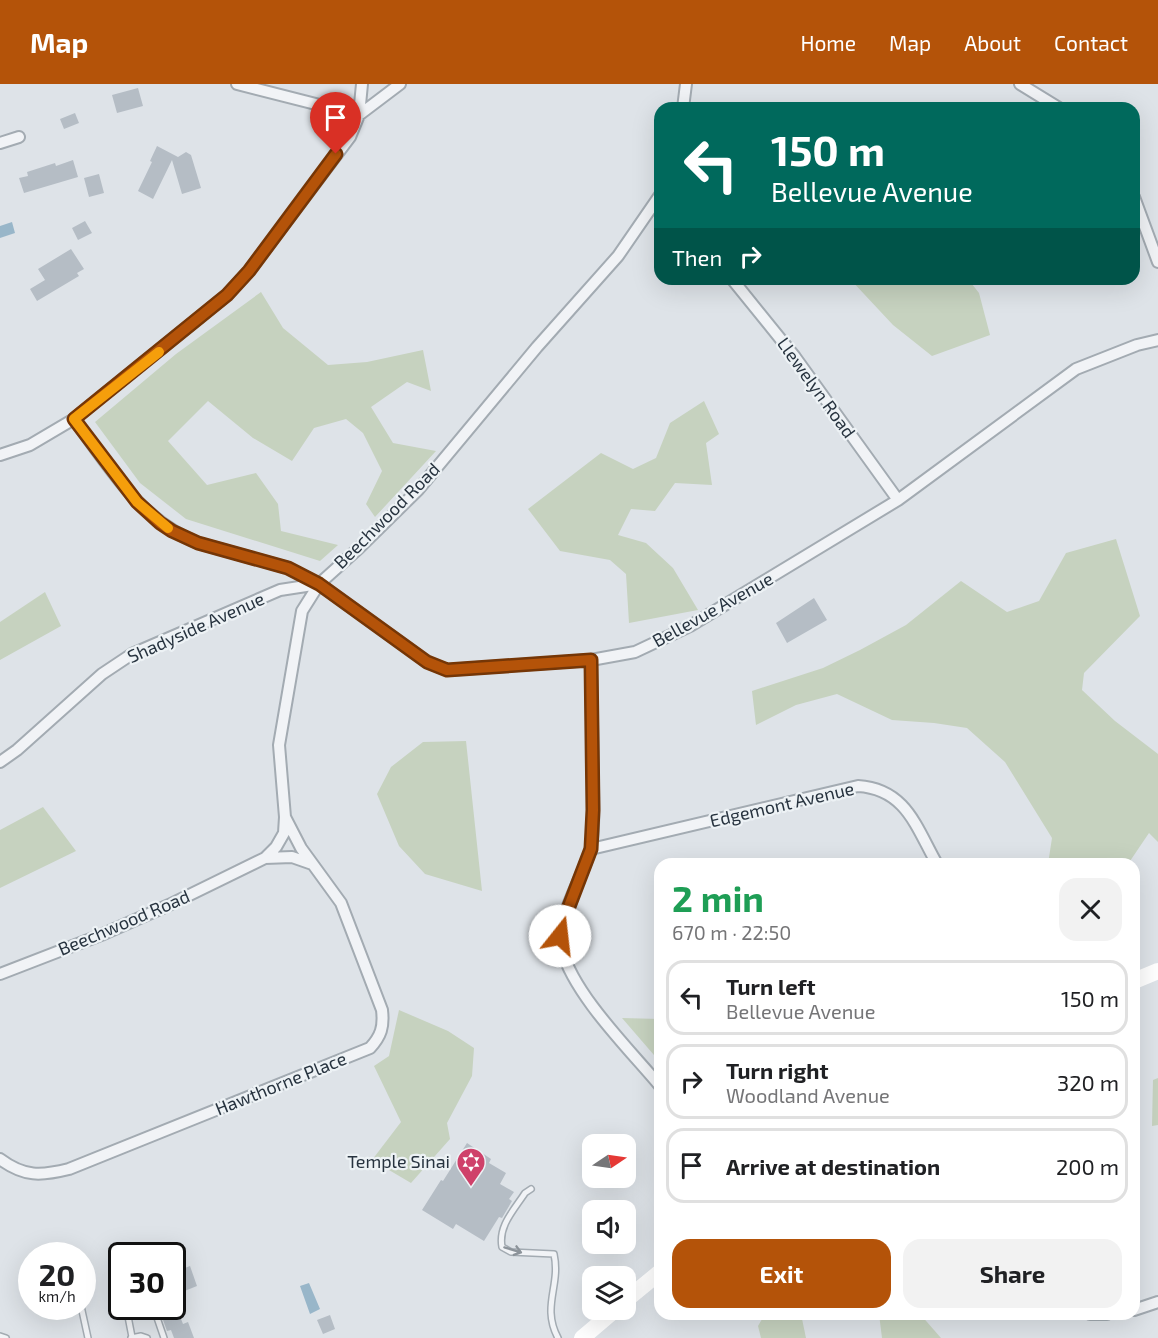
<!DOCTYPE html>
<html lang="en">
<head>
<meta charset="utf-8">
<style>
	:root { --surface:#fff; --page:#f2f2f2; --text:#202124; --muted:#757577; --line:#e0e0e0; --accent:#b45309 }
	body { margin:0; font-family:"Exo 2",sans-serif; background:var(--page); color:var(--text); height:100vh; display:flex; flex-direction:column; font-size:22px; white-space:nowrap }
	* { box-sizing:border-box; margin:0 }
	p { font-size:20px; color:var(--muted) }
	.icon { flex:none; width:33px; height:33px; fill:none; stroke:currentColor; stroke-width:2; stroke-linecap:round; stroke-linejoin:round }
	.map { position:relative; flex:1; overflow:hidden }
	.panel { position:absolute; left:654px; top:774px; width:486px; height:462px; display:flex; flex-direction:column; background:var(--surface); border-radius:18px; box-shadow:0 6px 24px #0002 }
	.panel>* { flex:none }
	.hud { position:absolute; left:654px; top:18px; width:486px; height:183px; border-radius:18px; box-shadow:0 6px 24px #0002; background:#00695c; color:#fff; overflow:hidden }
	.needle { width:39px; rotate:77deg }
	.fabs { position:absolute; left:582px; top:1050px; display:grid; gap:12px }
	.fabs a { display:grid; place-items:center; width:54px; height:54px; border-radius:12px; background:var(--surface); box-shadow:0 6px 24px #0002; font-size:30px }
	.speed { position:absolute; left:18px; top:1158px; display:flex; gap:12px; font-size:30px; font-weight:700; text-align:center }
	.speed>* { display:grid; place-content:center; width:78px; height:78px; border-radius:50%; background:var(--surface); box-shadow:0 6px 24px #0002; line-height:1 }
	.speed small { font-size:15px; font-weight:400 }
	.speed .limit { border:3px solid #111; border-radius:9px; background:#fff; color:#111 }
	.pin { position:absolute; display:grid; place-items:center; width:51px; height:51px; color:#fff; margin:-62px -26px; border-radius:50% 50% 50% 0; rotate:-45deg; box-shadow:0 0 6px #0007 }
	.pin .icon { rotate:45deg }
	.me { position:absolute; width:66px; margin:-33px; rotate:16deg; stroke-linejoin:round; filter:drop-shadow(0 0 4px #0008) }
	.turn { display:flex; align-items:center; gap:21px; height:126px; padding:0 18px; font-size:27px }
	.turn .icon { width:78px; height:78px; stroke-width:2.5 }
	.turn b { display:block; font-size:42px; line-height:51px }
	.then { display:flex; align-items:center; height:57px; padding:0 18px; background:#0003; gap:12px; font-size:22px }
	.round { display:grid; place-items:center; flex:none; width:63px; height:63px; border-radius:18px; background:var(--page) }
	.summary { display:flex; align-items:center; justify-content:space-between; height:102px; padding:0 18px }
	h1 { font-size:36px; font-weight:700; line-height:45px; color:#1e9e55 }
	.action { display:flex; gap:12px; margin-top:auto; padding:12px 18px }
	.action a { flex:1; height:69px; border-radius:18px; background:var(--accent); color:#fff; font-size:24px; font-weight:700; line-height:69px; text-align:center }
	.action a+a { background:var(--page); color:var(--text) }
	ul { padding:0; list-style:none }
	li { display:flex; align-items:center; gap:18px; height:75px; margin:0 12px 9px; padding:0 6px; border:3px solid var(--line); border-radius:18px }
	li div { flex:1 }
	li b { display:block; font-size:22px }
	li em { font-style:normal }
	header { display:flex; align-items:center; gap:36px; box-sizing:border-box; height:84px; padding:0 30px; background:var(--accent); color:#fff }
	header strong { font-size:28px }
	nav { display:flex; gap:33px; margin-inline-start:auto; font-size:21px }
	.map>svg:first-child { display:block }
	.green { fill:#c6d2bf }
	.water { fill:#98b6c9 }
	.building { fill:#b5bdc5 }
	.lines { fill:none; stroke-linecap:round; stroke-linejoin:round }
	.lane-casing { stroke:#a3abb2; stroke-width:8 }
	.street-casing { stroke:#a3abb2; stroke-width:14 }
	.lane { stroke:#f1f3f6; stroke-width:5 }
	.street { stroke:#f1f3f6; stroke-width:10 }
	.secondary { stroke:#fff; stroke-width:16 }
	.oneway { stroke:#8c939a }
	.route-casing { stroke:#753606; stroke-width:15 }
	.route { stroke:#b45309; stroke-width:10 }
	.slow { stroke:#f59e0b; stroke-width:10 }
	.labels { text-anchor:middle; stroke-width:4.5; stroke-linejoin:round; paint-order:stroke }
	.street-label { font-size:18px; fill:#27333f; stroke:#edf2f5 }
	.poi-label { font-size:18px; fill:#27333f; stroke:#edf2f5; text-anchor:end }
</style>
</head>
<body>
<header>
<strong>Map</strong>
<nav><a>Home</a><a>Map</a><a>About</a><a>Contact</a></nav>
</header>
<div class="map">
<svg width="1158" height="1254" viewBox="0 0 1158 1254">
	<rect width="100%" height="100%" fill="#dee3e8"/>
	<!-- green -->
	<path class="green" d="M850,195h118l11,14 11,42 -58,21 -39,-31z
		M261,208l22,36 45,37 39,-3 56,-12 8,41 -24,-9 -36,25 22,36 43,8 -61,66 -9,-13 16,-33 -19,-38 -17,-14 -32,9 -22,33 -39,-23 -45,-37 -40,40 39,44 49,-12 22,31 3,27 57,14 -18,16 -134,-42 -46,-36 -45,-61 81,-68z
		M704,317l15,33 -13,9 6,42 -37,-2 -20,28 -24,-2 -13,26 28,8 27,25 25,42 -69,13 -3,-49 -16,-14 -50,-9 -32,-42 73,-56 32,16 23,-11 14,-35z
		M1116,455l24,77 -56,57 -2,17 33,31 43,33v88l-9,-9 -21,31h-80l4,-26 -47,-76 -38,-34 -33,-5 -42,-3 -55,-26 -41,11 -40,20 -4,-34 71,-23 37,-18 46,-25 55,-44 46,31 32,-11 27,-48z
		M45,508l16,34 -61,34v-38z
		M466,657l16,150 -57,-17 -26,-28 -22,-52 14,-27 32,-25z
		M43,723l33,44 -76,37v-58z
		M399,926l49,21 26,17 -2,28 -25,47 3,16 -39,44 -39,-23 29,-38 -27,-56 15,-10z
		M622,934l38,1v43z
		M1158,994v47l-6,1 1,-46z
		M765,1230h36l5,24h-45l-3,-12z
		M879,1230h41l21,24h-59z"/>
	<!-- water -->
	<path class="water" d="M12,138l3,11 -15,5v-12z
		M309,1199l11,26 -10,5 -10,-28z"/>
	<!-- building -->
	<path class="building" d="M138,4l5,18 -26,7 -5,-18z
		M75,29l4,10 -15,6 -4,-10z
		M157,62l21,11 8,-5 5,3 10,33 -19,6 -10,-34 -19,39 -15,-8 14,-29 -2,-1z
		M73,76l5,17 -54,16 -5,-15 9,-2 -1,-4 28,-9 1,3z
		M99,90l5,19 -15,4 -5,-19z
		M85,137l7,12 -14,7 -6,-12z
		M71,165l13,20 -7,4 2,3 -42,25 -7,-12 15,-9 -7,-11z
		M814,514l13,22 -40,23 -11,-20z
		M467,1059l24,16 -2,4 17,10 -6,11 14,8 -5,7 3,2 -10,17 -3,-1 -15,24 -28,-17 -3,5 -31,-19 19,-30 2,1z
		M190,1182l7,20 -25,10v-23z
		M158,1222h18l7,18 5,-2 6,16h-20l-3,-8 -4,1z
		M330,1231l5,14 -12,5 -6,-14z"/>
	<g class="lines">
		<!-- lane casing -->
		<g class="lane-casing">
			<path id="lane" d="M531,1105l-6,4c-11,17 -27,33 -23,54l9,5 43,2c7,32 -13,52 4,84
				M117,1199l5,12
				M81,1222l7,32
				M126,1222l6,31
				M153,1222l11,32
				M52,1231l28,-9
				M0,1252l6,2
				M131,1254l10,-2 6,2"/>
		</g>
		<!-- street casing -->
		<g class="street-casing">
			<path id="street" d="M237,0l122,31 41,-31
				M1020,0l39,24
				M683,24l3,-24
				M0,59l19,-6
				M1134,113l24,65
				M732,195l63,78 103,143
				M74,335c36,49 66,101 124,124l90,25 31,16 108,78 20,8 144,-10 44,-8 55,-26 208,-126 178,-131 61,-24 21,-5
				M0,371l30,-10 44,-26 153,-124 22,-24 101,-134 9,-22 3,-31
				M591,576c1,41 1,82 2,123 0,20 2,49 -3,68 -8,29 -36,70 -28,99 12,45 68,100 98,136
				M0,678l17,-12 85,-76 30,-20 148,-64 39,-6
				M591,765l267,-63c48,3 58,41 79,78
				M265,774l27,-1 20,7
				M0,890l101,-39 68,-30 96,-47 11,-11 8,-14 1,-16 -6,-72 23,-134 17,-27 40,-36 59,-58 119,-143 81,-91 42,-61
				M0,1075c24,18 41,17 69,10l301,-121c11,-12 14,-21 12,-38l-41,-107 -40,-55 -16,-31
				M1134,1226l24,-8
				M1090,1230h17"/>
		</g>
		<!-- lane -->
		<use href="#lane" class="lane"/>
		<!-- street -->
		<use href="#street" class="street"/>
		<!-- secondary -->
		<path class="secondary" d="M1134,897l24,-10
			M626,1216l34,-28
			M582,1254l33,-28"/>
	</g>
	<!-- one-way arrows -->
	<defs><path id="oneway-shaft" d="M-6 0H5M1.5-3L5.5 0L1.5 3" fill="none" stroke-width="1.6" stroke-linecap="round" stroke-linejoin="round" transform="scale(1.5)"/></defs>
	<use class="oneway" href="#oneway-shaft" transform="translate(513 1166) rotate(17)"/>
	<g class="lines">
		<!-- route casing -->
		<g class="route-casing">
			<path id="route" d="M336,70l-87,117 -22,24 -153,124 63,83 23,21 12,8 26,12 90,25 31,16 108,78 20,8 144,-10 2,150 -2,39 -28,73 -3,14"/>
		</g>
		<!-- route -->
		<use href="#route" class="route"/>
		<!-- slow -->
		<path class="slow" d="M159,268l-85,67 63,83 31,26"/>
	</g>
	<!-- icons -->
	<defs>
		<g id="synagogue-pin" transform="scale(1.5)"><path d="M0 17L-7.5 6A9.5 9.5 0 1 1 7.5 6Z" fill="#cf416a" stroke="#edf2f5"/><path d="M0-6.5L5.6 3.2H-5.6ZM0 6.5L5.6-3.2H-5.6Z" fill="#fff"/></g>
	</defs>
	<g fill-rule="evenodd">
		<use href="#synagogue-pin" x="471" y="1078"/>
	</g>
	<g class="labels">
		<!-- street labels -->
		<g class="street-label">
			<text transform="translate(816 304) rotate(54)" y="6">Llewelyn Road</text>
			<text transform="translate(387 432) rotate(-45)" y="6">Beechwood Road</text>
			<text transform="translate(713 526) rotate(-29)" y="6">Bellevue Avenue</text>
			<text transform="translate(196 544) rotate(-24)" y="6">Shadyside Avenue</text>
			<text transform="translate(782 721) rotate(-13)" y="6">Edgemont Avenue</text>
			<text transform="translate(124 839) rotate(-23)" y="6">Beechwood Road</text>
			<text transform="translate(281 1000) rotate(-22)" y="6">Hawthorne Place</text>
		</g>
		<!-- poi labels -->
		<g class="poi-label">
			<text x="450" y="1084">Temple Sinai</text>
		</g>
	</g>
</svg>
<div class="fabs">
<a><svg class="needle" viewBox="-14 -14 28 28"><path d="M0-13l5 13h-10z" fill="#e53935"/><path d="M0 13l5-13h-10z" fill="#757577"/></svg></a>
<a><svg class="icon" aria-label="sound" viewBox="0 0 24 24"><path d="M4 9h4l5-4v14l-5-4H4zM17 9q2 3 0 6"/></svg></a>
<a><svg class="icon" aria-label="layers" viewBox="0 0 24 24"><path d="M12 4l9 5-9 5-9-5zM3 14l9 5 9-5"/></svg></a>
</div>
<div class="speed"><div>20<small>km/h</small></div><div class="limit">30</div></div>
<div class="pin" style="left:336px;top:70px;background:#d93025"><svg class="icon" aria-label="arrive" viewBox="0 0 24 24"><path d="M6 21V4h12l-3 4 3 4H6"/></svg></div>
<svg class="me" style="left:560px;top:852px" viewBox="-20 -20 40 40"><circle r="19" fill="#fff"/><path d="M0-13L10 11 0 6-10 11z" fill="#b45309"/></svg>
<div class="hud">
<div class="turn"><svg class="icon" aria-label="left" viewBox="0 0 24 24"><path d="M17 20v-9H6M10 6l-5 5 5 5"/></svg><div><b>150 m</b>Bellevue Avenue</div></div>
<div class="then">Then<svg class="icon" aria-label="right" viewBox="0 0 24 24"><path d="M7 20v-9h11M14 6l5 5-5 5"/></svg></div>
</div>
<section class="panel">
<div class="summary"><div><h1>2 min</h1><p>670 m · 22:50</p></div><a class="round"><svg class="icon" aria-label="close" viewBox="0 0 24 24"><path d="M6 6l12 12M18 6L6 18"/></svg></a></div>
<ul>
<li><svg class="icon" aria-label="left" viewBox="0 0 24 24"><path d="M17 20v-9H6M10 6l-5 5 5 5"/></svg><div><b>Turn left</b><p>Bellevue Avenue</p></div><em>150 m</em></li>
<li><svg class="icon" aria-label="right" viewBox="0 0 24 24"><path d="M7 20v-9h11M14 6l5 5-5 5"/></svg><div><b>Turn right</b><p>Woodland Avenue</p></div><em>320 m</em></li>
<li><svg class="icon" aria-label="arrive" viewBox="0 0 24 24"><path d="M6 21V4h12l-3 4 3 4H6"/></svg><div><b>Arrive at destination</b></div><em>200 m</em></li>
</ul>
<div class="action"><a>Exit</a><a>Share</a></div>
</section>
</div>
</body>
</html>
